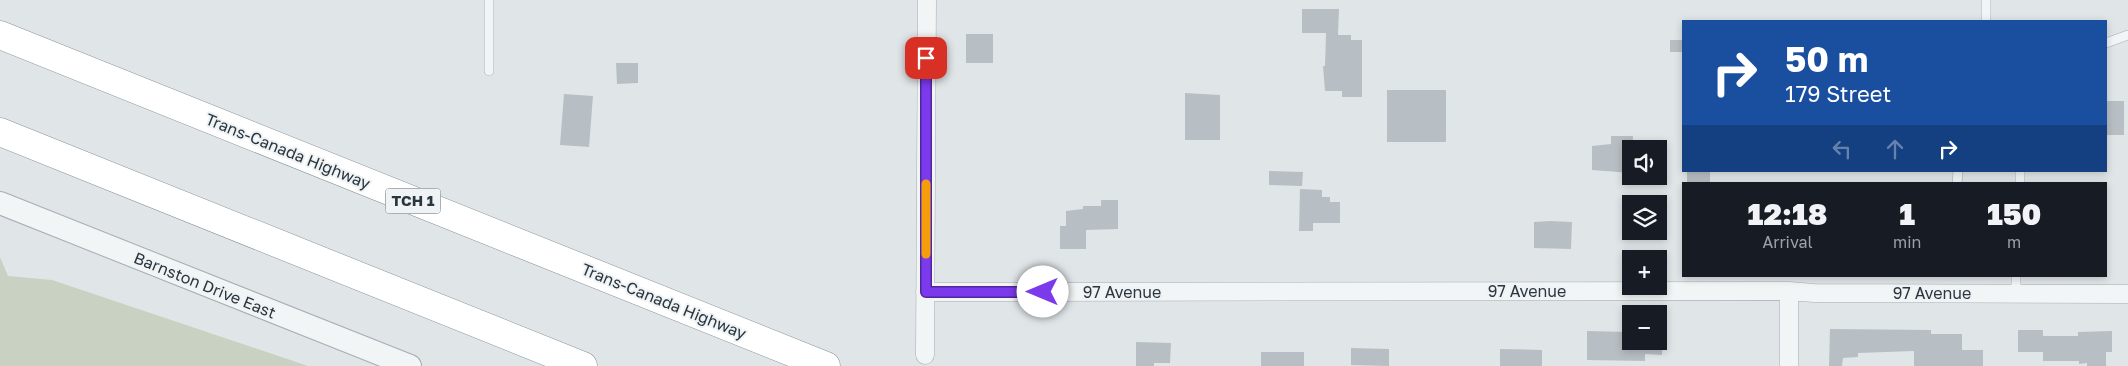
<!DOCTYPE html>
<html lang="en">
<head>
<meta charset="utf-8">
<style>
	:root { --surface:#171b24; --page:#242831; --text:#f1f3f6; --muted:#9ea1a6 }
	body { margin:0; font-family:"Golos Text",sans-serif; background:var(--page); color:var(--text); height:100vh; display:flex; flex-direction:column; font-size:19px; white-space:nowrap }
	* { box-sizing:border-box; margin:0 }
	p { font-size:16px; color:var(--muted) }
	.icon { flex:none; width:28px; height:28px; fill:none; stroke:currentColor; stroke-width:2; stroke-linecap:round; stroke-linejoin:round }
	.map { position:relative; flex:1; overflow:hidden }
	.side { position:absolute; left:1682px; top:182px; width:425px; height:95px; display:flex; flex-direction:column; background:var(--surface); border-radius:0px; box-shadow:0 2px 8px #0003 }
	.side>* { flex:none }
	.banner { position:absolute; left:1682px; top:20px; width:425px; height:152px; border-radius:0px; box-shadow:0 2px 8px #0003; background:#1a4fa0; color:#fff; overflow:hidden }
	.controls { position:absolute; left:1622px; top:140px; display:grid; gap:10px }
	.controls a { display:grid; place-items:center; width:45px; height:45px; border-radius:0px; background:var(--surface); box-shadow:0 2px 8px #0003; font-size:25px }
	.pin { position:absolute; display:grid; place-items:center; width:42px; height:42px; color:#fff; margin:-21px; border-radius:10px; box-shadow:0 2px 8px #0006 }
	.me { position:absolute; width:55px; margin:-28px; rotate:270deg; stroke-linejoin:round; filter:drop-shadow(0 0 4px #0008) }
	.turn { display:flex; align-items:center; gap:18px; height:105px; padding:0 20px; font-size:22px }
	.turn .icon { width:65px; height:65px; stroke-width:2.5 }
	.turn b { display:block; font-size:35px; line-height:42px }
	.lanes { display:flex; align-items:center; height:48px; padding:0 20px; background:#0003; justify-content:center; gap:25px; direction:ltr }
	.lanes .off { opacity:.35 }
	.eta { display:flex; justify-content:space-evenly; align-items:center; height:85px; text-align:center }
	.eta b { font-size:30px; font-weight:800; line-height:35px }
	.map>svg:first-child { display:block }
	.green { fill:#c9d1c2 }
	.building { fill:#b8bfc4 }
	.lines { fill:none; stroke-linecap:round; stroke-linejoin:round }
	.service-casing { stroke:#a6adb2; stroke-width:10 }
	.minor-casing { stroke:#a6adb2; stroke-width:19 }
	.tertiary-casing { stroke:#a6adb2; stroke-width:24 }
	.motorway-casing { stroke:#89959d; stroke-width:29 }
	.service { stroke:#f2f5f6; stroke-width:9 }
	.minor { stroke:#f2f5f6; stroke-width:18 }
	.tertiary { stroke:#f2f5f6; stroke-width:22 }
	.motorway { stroke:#fff; stroke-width:28 }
	.route-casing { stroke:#51269a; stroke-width:12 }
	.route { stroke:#7c3aed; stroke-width:9 }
	.slow { stroke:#f59e0b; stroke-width:9 }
	.labels { text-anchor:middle; stroke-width:4; stroke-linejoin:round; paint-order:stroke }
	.shield { fill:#eff3f5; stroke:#656f75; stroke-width:1 }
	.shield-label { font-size:15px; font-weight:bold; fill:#2a363e }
	.street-label { font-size:16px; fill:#2a363e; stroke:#eff3f5 }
</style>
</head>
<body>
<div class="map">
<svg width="2128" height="366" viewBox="0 0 2128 366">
	<rect width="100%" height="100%" fill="#e0e5e8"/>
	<!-- green -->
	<path class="green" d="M0,257l8,19 44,4 256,86h-308z"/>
	<!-- building -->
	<path class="building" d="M1302,9h37l-1,26h13v5h11v57h-20v-6h-17l-2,-25h2l1,-33h-24z
		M966,34h27v29h-27z
		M1670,40h14v12h-14z
		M616,63h22v20l-21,1z
		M1387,90h59v52h-59z
		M1185,93l35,2v45h-35z
		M564,94l29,2 -4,51 -29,-2z
		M2106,101h18v34h-18z
		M1611,136h22l-2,37 -39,-3v-24l19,-2z
		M1269,171l34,1 -1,14 -33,-1z
		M1687,171h23v13h-23z
		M1300,189l22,1v7h8v5h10v21h-27v8h-14z
		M1101,200h17v29l-32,1v19h-26v-23h6v-15l17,-2v-3h18z
		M1550,221l22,1 -1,27 -37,-1v-26z
		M1830,329l101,1v4h31v16h21v16h-69v-15l-56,2v4l-15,1 -1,8h-13z
		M2018,330h25v6h35v-4l34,-1v21h-6v14h-19v-3l-8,1v-3h-36v-9h-25z
		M1587,331l44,1v9h31v14l-17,-1v7l-58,-1z
		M1136,342l35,1 -1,20h-16v3h-18z
		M1351,348l38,1v17l-38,-1z
		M1500,349l42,1v16h-42z
		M1261,352h43v14h-43z"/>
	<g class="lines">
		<!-- service casing -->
		<g class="service-casing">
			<path id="service" d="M1986,0v21
				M2106,43l22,-8
				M489,71v-71
				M1957,184l1,-13
				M2020,184v-13
				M2016,294v-18"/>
		</g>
		<!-- minor casing -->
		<g class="minor-casing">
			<path id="minor" d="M1789,291v75
				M925,292l864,-1 25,2 314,1
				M925,355l2,-355"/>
		</g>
		<!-- tertiary casing -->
		<g class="tertiary-casing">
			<path id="tertiary" d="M0,203l410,163"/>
		</g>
		<!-- motorway casing -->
		<g class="motorway-casing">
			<path id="motorway" d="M0,35l826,331
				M0,132l583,234"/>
		</g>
		<!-- service -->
		<use href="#service" class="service"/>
		<!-- minor -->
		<use href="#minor" class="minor"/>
		<!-- tertiary -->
		<use href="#tertiary" class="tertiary"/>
		<!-- motorway -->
		<use href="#motorway" class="motorway"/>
	</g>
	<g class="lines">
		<!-- route casing -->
		<g class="route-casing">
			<path id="route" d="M926,58v234h117"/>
		</g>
		<!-- route -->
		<use href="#route" class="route"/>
		<!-- slow -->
		<path class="slow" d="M926,254v-70"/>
	</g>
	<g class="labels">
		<!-- shield labels -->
		<rect class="shield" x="385.5" y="188.5" width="55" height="25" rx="4"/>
		<g class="shield-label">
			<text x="413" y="206">TCH 1</text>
		</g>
		<!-- street labels -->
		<g class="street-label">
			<text transform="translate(288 151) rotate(22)" y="6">Trans-Canada Highway</text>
			<text transform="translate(205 285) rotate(22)" y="6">Barnston Drive East</text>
			<text x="1527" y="297">97 Avenue</text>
			<text x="1122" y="298">97 Avenue</text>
			<text x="1932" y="299">97 Avenue</text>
			<text transform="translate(664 301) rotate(22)" y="6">Trans-Canada Highway</text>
		</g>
	</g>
</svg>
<div class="controls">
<a><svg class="icon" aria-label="sound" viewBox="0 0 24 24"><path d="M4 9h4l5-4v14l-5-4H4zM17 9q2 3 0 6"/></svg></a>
<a><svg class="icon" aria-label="layers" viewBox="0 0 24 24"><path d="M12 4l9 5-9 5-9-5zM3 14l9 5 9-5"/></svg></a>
<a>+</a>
<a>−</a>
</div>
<div class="pin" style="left:926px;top:58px;background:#d93025"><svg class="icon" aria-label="arrive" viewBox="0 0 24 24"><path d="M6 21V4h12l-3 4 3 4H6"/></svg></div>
<svg class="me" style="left:1043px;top:292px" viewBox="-20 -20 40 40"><circle r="19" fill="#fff"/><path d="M0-13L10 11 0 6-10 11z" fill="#7c3aed"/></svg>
<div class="banner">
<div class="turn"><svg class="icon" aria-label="right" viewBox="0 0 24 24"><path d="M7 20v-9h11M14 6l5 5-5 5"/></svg><div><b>50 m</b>179 Street</div></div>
<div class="lanes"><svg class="icon off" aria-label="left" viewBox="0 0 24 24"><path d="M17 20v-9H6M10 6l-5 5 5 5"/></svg><svg class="icon off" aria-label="ahead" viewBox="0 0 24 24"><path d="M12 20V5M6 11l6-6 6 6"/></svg><svg class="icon" aria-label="right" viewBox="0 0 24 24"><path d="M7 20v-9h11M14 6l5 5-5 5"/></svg></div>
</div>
<section class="side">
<div class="eta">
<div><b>12:18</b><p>Arrival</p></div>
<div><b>1</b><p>min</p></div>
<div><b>150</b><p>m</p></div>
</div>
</section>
</div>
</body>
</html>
